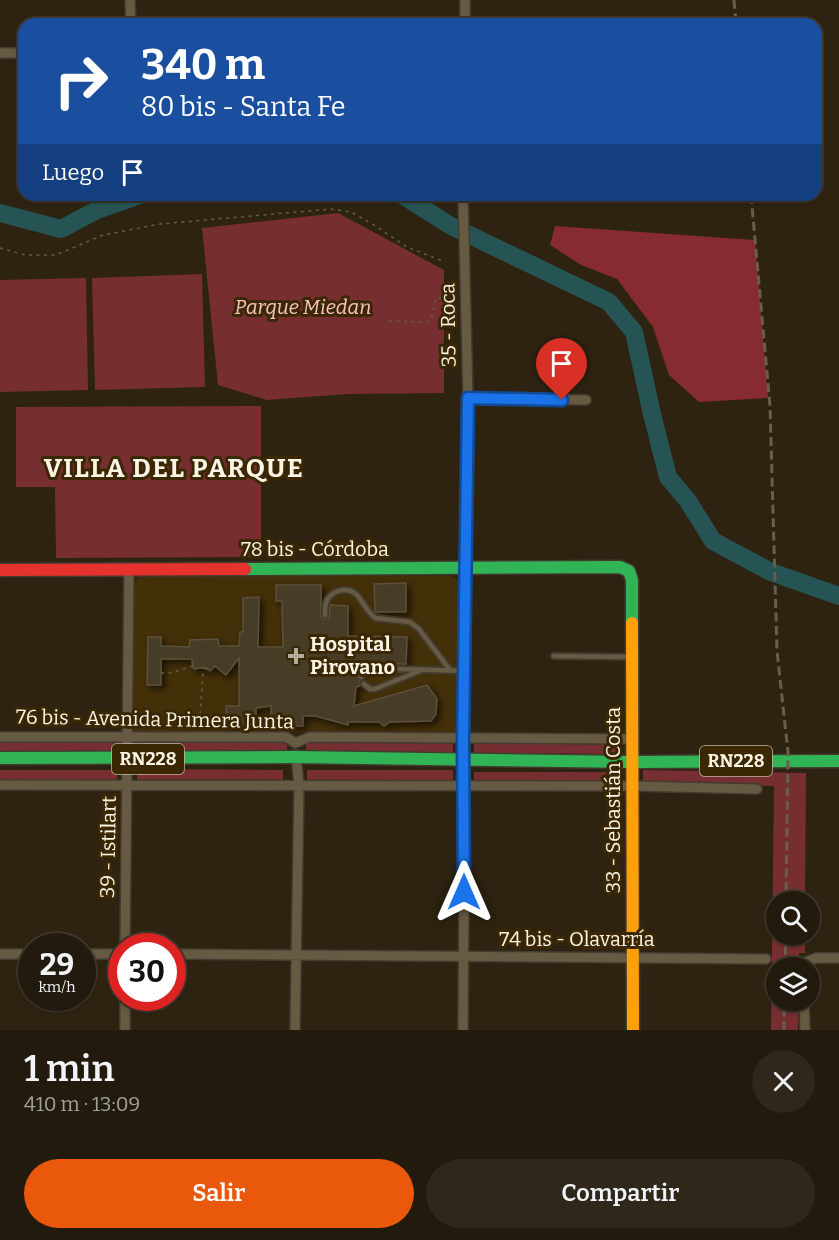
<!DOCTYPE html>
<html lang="es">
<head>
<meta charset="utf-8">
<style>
	:root { --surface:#221a0c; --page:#2e271a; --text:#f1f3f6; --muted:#a2a19d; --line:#3f382d; --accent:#ea580c }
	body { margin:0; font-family:Bitter,serif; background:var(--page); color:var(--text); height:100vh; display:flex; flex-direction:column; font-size:22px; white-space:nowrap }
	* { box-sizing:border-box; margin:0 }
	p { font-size:20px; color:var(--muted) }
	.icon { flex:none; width:33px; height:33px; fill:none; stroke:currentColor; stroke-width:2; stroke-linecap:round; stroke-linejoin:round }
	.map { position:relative; height:1030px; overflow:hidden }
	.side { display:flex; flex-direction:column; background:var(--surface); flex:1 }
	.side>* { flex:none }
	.guide { position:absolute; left:18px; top:18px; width:804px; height:183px; border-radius:18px; box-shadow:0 2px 4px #0004,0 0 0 2px var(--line); background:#1a4fa0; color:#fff; overflow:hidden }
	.fabs { position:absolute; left:766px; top:891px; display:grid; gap:12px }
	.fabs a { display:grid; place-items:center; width:54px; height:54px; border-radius:50%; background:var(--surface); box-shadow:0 2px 4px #0004,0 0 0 2px var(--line); font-size:30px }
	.speed { position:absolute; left:18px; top:933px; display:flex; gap:12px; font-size:30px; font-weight:700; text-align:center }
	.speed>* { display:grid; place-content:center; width:78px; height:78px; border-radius:50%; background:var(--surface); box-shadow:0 2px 4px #0004,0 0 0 2px var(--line); line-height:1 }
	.speed small { font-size:15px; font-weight:400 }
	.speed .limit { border:9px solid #d22; background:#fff; color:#111 }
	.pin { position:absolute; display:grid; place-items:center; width:51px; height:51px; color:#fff; margin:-62px -26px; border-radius:50% 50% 50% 0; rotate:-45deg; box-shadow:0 0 6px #0007 }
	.pin .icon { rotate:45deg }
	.me { position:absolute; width:66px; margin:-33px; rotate:0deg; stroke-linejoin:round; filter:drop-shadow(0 0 4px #0008) }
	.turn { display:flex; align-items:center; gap:21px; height:126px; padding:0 24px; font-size:27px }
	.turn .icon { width:78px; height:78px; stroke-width:2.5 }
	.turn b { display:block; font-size:42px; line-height:51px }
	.then { display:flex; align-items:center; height:57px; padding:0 24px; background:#0003; gap:12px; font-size:22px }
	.round { display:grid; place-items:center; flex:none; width:63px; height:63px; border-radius:32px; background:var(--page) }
	.overview { display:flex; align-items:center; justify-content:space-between; height:102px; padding:0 24px }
	h1 { font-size:36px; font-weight:600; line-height:45px }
	.primary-button { display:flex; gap:12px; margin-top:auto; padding:12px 24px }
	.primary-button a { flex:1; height:69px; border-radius:36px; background:var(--accent); color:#fff; font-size:24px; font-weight:600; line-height:69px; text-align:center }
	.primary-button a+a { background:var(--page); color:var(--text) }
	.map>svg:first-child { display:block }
	.built { fill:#432f08 }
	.green { fill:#762e31 }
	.forest { fill:#852b31 }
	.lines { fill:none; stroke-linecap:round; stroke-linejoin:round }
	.river { stroke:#265454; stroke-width:18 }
	.building { fill:#463c28; stroke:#5b503a; stroke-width:1.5; filter:url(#shadow) }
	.lane-casing { stroke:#423b30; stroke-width:8 }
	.street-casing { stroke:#423b30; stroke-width:12 }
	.fast-casing { stroke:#423b30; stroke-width:15 }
	.slow-casing { stroke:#423b30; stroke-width:15 }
	.jam-casing { stroke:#423b30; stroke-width:15 }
	.path { stroke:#655c4a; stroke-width:1.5; stroke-dasharray:3 4.5; stroke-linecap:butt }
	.lane { stroke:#675a43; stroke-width:4.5 }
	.street { stroke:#675a43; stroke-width:9 }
	.fast { stroke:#30b455; stroke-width:12 }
	.slow { stroke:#ff9f0a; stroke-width:12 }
	.jam { stroke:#e5322d; stroke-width:12 }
	.rail { stroke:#685e4c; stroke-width:3; stroke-dasharray:9 4.5; stroke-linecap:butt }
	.route-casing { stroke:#114b97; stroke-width:15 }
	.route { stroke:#1a73e8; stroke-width:10 }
	.poi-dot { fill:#b4ab9c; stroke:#3a2703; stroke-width:2 }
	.labels { text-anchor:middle; stroke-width:6; stroke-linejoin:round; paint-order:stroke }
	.shield { fill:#3a2703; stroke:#c2b6a3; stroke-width:1.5 }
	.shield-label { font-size:18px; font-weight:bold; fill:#fcf4e7 }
	.park-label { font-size:20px; font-style:italic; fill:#fbc1c1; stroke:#3a2703 }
	.street-label { font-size:20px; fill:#fcf4e7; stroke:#3a2703 }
	.poi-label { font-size:20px; font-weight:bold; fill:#fcf4e7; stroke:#3a2703; text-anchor:start }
	.district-label { font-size:26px; font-weight:bold; letter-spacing:1.5px; fill:#fcf4e7; stroke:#3a2703 }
</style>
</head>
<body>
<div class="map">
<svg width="839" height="1030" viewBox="0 0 839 1030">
	<defs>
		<filter id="shadow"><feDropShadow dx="3.5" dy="3.5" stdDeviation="3" flood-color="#0009"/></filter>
	</defs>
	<rect width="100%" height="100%" fill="#2d2310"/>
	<!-- built -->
	<path class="built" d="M147,574l305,2 7,4 4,7 -5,140 -3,6 -5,2 -297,-3 -16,2 -7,-8 5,-142 3,-7z"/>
	<!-- green -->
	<path class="green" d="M338,213l106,57v123l-97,1 -80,6 -49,-15 -16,-157z
		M202,274l3,113 -110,3 -3,-112z
		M86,278l2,112 -88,2v-112z
		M261,406v151l-205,1 -1,-71h-39v-80z
		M0,740l116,1v11h-116z
		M141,741h146v11h-146z
		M306,741h147v11h-147z
		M474,742h146v12l-146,-1z
		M137,769l146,1v11h-146z
		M0,770h117v11h-117z
		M307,770h146v12h-146z
		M643,770l163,3 -1,128 -28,1v32l28,1v18h-6v14l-22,1v32l22,1 -1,29h-27l3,-244 -131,-2z
		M474,772h147l-1,11h-146z"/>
	<!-- forest -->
	<path class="forest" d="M555,226l200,14 13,158 -69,4 -30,-27 -16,-48 -36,-48 -36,-14 -31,-20z"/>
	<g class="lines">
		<!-- river -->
		<path class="river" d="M402,195l49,31 158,76 25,30 18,82 16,63 20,24 25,40 58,31 68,24
			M0,213l61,16 36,-19 43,-15"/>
	</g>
	<!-- building -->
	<path class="building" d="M406,583v29h-31l-1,-28z
		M276,585h45v32l3,2 5,-1 1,-13 18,1v30l59,1 -1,27 -51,-1 4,6 -3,6 4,6v5l-4,1 -2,19 73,-21 10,14 -1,15 -5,7 -41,1 -6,4 -5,-4h-31v3l-32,-9h-13v10l-29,1v-7h-3v-14l-15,2v20h-29l-1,-22h13v-48l-13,17 -11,-9 -5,5 -3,-3h-14l-1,-9h-31v26h-14l1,-48h13v9l28,1 1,-7 28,-1 1,7h20l1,-14h3v-34l16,-1 -1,50h25l-1,-46h-6z"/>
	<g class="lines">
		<!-- lane casing -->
		<g class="lane-casing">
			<path id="lane" d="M325,615c0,-5 0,-10 2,-15 6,-10 21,-14 30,-5 6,7 10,16 18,23l35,4 9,7 31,41
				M554,656l78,1
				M361,677l-1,-3 7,-6 98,3
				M364,684l6,5h5l47,-19"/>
		</g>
		<!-- street casing -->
		<g class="street-casing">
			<path id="street" d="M130,0l1,24
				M465,24v-24
				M0,53h24
				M468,398l118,2
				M0,737h286l9,6
				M295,743l15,-6 322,2
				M0,785l633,1 124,3
				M125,946l4,-377
				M0,954h32
				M82,954h40
				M172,954l594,5
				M805,968l1,-6 10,-4h23
				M125,998v32
				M804,1000l1,30
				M295,1030l4,-245 -3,-30
				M463,1030l2,-270 -2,-20 5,-342 -5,-203"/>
		</g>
		<!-- fast casing -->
		<g class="fast-casing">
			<path id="fast" d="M245,569l375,-2 9,4 3,9v43
				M0,758l296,-1 337,5 206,-1"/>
		</g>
		<!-- slow casing -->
		<g class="slow-casing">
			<path id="slow" d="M632,623l1,407"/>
		</g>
		<!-- jam casing -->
		<g class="jam-casing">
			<path id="jam" d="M0,570l245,-1"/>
		</g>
		<!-- path -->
		<path class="path" d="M0,248l25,7h31l47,-20 57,-11 171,-15 20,3 23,13 33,22 38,15
			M389,321l38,1 4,-2 5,-22 14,-1
			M161,673h10l21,-7v3l14,-1
			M199,729l4,-55 4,-6"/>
		<!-- lane -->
		<use href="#lane" class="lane"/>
		<!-- street -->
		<use href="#street" class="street"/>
		<!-- fast -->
		<use href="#fast" class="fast"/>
		<!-- slow -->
		<use href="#slow" class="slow"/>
		<!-- jam -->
		<use href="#jam" class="jam"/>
		<!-- rail -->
		<path class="rail" d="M734,0l2,24
			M751,195l19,211 7,245 11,101 -2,150
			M785,968l1,-34
			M784,1030v-30"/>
	</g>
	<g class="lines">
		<!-- route casing -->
		<g class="route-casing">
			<path id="route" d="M464,892l-1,-152 5,-342 94,2"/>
		</g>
		<!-- route -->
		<use href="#route" class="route"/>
	</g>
	<!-- markers -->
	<path class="poi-dot" d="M293 647h6v6h6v6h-6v6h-6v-6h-6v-6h6z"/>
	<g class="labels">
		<!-- shield labels -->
		<g class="shield">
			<rect x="112" y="744" width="72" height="30" rx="4.5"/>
			<rect x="700" y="746" width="72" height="30" rx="4.5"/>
		</g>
		<g class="shield-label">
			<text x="148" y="765">RN228</text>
			<text x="736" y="767">RN228</text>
		</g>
		<!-- park labels -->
		<g class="park-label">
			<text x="303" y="314">Parque Miedan</text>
		</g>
		<!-- street labels -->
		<g class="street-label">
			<text transform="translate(448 325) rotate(-91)" y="7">35 - Roca</text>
			<text x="315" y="556">78 bis - Córdoba</text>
			<text transform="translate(155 719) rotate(1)" y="7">76 bis - Avenida Primera Junta</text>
			<text transform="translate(613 800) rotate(-90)" y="7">33 - Sebastián Costa</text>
			<text transform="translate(108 847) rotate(-89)" y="7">39 - Istilart</text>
			<text x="577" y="946">74 bis - Olavarría</text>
		</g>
		<!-- poi labels -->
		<g class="poi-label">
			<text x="310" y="651">Hospital<tspan x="310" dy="23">Pirovano</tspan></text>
		</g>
		<!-- district labels -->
		<g class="district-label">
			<text x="174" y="477">VILLA DEL PARQUE</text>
		</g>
	</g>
</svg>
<div class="fabs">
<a><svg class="icon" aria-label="search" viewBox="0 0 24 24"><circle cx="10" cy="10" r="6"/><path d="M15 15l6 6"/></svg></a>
<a><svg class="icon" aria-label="layers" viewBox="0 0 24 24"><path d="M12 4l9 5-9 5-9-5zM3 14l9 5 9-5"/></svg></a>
</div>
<div class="speed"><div>29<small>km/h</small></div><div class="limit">30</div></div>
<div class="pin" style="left:562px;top:400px;background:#d93025"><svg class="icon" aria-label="arrive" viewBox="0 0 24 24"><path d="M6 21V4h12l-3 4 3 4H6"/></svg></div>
<svg class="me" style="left:464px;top:892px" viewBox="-20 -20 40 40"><path d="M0-17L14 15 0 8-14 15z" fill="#1a73e8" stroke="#fff" stroke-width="4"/></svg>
<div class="guide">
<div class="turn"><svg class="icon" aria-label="right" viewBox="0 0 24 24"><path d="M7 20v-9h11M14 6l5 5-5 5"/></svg><div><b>340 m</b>80 bis - Santa Fe</div></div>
<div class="then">Luego<svg class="icon" aria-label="arrive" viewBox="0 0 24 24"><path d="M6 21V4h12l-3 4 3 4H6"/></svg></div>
</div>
</div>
<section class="side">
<div class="overview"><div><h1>1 min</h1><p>410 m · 13:09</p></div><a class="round"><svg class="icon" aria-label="close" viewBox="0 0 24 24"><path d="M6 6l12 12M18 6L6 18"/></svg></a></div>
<div class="primary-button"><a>Salir</a><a>Compartir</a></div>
</section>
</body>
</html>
